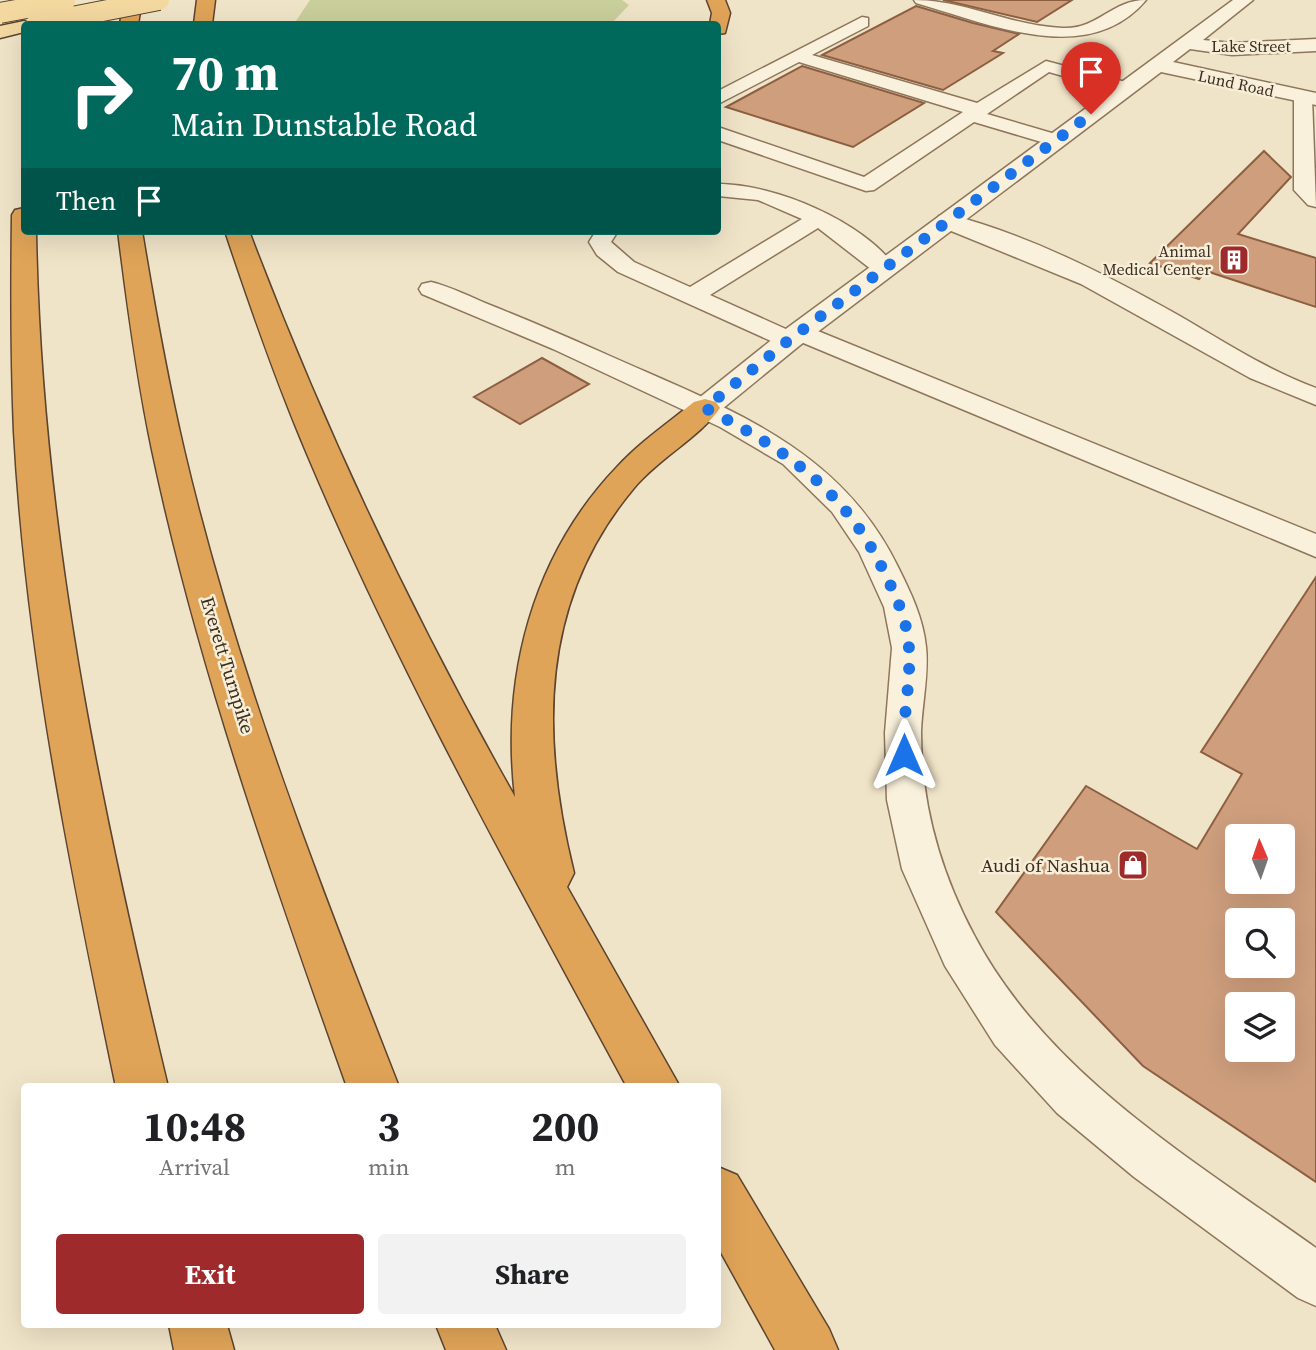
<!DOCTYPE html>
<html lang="en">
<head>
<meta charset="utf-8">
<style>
	:root { --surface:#fff; --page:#f2f2f2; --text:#202124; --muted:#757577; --accent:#9e2a2b }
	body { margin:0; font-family:"Source Serif 4",serif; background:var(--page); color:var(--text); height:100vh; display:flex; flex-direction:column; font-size:26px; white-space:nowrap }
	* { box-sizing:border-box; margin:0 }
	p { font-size:23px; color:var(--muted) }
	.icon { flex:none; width:38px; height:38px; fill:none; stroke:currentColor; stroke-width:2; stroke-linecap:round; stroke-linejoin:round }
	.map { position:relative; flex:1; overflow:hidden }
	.panel { position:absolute; left:21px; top:1083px; width:700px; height:245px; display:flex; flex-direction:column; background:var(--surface); border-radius:7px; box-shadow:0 7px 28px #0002 }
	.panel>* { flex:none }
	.banner { position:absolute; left:21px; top:21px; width:700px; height:214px; border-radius:7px; box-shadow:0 7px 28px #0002; background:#00695c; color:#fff; overflow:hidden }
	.needle { width:46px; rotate:358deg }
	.tools { position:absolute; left:1225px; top:824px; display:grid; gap:14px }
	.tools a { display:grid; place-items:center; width:70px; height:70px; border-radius:7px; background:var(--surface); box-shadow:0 7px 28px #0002; font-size:35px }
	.pin { position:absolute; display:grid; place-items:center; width:60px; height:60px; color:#fff; margin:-72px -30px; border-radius:50% 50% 50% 0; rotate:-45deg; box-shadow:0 0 7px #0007 }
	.pin .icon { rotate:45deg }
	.me { position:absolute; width:77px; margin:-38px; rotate:0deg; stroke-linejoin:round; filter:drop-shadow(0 0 5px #0008) }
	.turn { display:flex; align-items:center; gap:24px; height:147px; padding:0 35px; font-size:32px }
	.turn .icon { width:91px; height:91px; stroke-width:2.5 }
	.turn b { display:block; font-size:49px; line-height:60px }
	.then { display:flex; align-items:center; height:66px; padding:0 35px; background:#0003; gap:14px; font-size:26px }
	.eta { display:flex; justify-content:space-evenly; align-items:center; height:119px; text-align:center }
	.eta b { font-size:42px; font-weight:700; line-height:49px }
	.action { display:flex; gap:14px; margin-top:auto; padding:14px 35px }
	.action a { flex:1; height:80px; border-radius:7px; background:var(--accent); color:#fff; font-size:28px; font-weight:700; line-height:80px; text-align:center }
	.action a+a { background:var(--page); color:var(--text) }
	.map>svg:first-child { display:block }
	.green { fill:#c9cf9b }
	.building { fill:#cf9f7d; stroke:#8d5f41; stroke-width:2; fill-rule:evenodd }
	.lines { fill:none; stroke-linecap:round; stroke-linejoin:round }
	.service-casing { stroke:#8d765c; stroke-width:3 }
	.tertiary-casing { stroke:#8d765c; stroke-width:3 }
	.primary-casing { stroke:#5b4430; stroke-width:3 }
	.motorway-casing { stroke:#5b4430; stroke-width:3 }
	.service { fill:#faf1dc; fill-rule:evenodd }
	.tertiary { fill:#faf1dc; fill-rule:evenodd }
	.primary { fill:#f3d9a0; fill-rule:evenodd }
	.motorway { fill:#e0a458; fill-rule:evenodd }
	.primary-bridge-casing { stroke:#5b4430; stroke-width:22; stroke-linecap:butt }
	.primary-bridge { stroke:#f3d9a0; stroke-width:20 }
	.route { stroke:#1a73e8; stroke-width:12; stroke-dasharray:0 21.6 }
	.labels { text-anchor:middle; stroke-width:5; stroke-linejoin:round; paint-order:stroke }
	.far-street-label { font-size:16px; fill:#3d2e20; stroke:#f7eed8 }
	.far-poi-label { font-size:16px; fill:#3d2e20; stroke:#f7eed8; text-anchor:end }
	.street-label { font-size:19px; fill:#3d2e20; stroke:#f7eed8 }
	.poi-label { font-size:19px; fill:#3d2e20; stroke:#f7eed8; text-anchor:end }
</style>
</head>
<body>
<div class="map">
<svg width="1316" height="1350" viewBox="0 0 1316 1350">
	<rect width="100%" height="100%" fill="#f0e4c8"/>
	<!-- green -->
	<path class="green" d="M310,0h312l7,5 -18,19h-317z"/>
	<!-- building -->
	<path class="building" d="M943,0h129l-35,22z
		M916,6l57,17 46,11 -26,17 10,2 -60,37 -121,-35z
		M802,66l122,37 -71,44 -127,-40z
		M1264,151l27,26 -53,57 78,24v49l-110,-36 -7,8 -49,-16z
		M542,358l47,26 -69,40 -46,-27z
		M1316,577v605l-173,-116 -147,-154 90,-126 111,63 45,-75 -41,-22zM1237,836h46v46h-46zM1237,920h46v46h-46zM1237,1004h46v46h-46z"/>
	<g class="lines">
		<!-- service casing -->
		<g class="service-casing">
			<path id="service" d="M914,0c51,0 97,26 148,28 36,2 49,-28 84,-28 -58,69 -159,23 -230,3z
				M862,17l6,1v8l-56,29 165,48 69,-42 87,23 2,4 -9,6 -77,-22 -62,42 75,22 3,4 -3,4h-14l-74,-22 -100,68 -8,1 -148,-51v-13l146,50 99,-65 -164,-50 -81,42v-13z
				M1303,91l9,6 4,110 -8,-2 -14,-15v-93z
				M718,184c56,0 145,37 178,84l-4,5h-16l-58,-45 -108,67 78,35 11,-6 9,3 508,207v23l-515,-215 -12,6 -9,-3 -162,-73 -21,-17 -8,-13 7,-11h22l-7,11 23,20 56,25 112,-68 -44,-19 -40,-4z
				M947,214c80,20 160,61 231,101 45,26 89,55 138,73v17l-66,-27 -169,-94 -142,-58 -3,-5 3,-5z
				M431,282c20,5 40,15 59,23 38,15 75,31 111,47 117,53 237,91 297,215 13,26 25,51 28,80 3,27 -4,57 -5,85 0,72 19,139 53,203 73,139 219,225 342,313v58l-18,-8 -164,-121 -77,-64 -62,-68 -50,-79 -43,-97 -15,-69 -2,-67 7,-85 -8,-41 -25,-55 -27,-40 -49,-48 -63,-37 -167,-78 -131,-55 -3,-5 3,-5z"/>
		</g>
		<!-- tertiary casing -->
		<g class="tertiary-casing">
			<path id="tertiary" d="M1233,0h20l-50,40 29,3 84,-4v12l-84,4 -42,-6 -17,13 143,31v12l-155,-33 -362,274 -83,68 -11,3 -11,-3 -4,-6 4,-6 85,-68z"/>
		</g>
		<!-- primary casing -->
		<g class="primary-casing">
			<path id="primary" d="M24,21l8,3h-8v8l-24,6v-12z"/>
		</g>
		<!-- motorway casing -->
		<g class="motorway-casing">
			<path id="motorway" d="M124,0h18l-4,24h-18z
				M197,0h18l-3,24h-18z
				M707,0h18l5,13 -5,20 -7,1v-10h-8l2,-11z
				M24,208v23h12c5,295 63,570 132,856h-52c-45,-216 -90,-434 -102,-655 -3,-72 -3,-144 -2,-217l3,-5z
				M118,231h24c12,73 25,146 42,219 51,218 133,428 215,637h-52c-74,-209 -149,-419 -195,-637 -15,-72 -25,-146 -34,-219z
				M225,231h24c74,196 163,384 266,566 -14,-120 17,-241 102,-330 23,-25 51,-44 77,-65l11,-3 11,3 4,6c-19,28 -62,51 -86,80 -95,113 -94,248 -60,385l-7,14 113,200h-53c-112,-208 -228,-415 -320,-633 -31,-73 -57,-148 -82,-223z
				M718,1167l19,8 92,154 9,21h-63l-57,-103z
				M169,1325h58l7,25h-60z
				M436,1325h59l11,25h-60z"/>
		</g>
		<!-- service -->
		<use href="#service" class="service"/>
		<!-- tertiary -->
		<use href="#tertiary" class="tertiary"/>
		<!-- primary -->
		<use href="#primary" class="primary"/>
		<!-- motorway -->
		<use href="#motorway" class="motorway"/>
		<!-- primary-bridge casing -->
		<g class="primary-bridge-casing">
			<path id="primary-bridge" d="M0,13l65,-12
				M36,24l123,-24"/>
		</g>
		<!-- primary-bridge -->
		<use href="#primary-bridge" class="primary-bridge"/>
	</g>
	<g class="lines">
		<!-- route -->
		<path class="route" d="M904,755c-2,-36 7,-71 5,-106 -1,-25 -11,-49 -22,-71 -40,-87 -99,-127 -182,-170l84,-68 302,-226"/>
	</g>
	<!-- icons -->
	<defs>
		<g id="building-square" transform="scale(1.575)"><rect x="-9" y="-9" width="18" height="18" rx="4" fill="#9e2a2b" stroke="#f7eed8"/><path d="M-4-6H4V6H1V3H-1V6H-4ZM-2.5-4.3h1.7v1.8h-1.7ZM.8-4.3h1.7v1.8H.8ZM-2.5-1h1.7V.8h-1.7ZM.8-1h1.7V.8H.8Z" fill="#fff"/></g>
		<g id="shop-square" transform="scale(1.575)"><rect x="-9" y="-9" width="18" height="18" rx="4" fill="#9e2a2b" stroke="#f7eed8"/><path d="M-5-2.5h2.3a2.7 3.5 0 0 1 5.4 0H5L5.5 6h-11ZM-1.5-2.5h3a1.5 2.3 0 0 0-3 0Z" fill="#fff"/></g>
	</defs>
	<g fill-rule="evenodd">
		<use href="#building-square" x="1234" y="260"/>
		<use href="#shop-square" x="1133" y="865"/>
	</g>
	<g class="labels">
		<!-- far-street labels -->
		<g class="far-street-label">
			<text x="1251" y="52">Lake Street</text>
			<text transform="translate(1236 83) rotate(12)" y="6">Lund Road</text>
		</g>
		<!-- far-poi labels -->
		<g class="far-poi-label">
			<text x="1211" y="257">Animal<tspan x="1211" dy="18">Medical Center</tspan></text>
		</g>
		<!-- street labels -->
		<g class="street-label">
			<text transform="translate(228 665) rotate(73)" y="7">Everett Turnpike</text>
		</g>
		<!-- poi labels -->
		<g class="poi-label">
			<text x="1110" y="872">Audi of Nashua</text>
		</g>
	</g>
</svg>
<div class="tools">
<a><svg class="needle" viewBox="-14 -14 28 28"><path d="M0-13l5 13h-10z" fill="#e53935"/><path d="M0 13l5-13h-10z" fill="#757577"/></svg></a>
<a><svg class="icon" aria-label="search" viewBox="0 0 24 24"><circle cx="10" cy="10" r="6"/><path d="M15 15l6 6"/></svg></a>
<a><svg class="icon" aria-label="layers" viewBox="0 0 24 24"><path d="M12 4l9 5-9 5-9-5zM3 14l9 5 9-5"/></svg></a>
</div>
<div class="pin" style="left:1091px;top:114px;background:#d93025"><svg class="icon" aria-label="arrive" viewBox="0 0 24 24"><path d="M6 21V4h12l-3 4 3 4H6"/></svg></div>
<svg class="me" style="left:904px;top:755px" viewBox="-20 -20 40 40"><path d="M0-17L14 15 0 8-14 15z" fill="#1a73e8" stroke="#fff" stroke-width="4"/></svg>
<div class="banner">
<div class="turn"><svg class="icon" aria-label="right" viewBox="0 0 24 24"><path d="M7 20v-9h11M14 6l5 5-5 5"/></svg><div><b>70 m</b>Main Dunstable Road</div></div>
<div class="then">Then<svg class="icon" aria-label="arrive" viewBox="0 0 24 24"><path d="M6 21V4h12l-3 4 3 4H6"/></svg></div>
</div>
<section class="panel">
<div class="eta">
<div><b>10:48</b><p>Arrival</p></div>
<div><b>3</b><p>min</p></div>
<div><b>200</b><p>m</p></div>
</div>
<div class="action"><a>Exit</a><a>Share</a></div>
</section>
</div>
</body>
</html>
